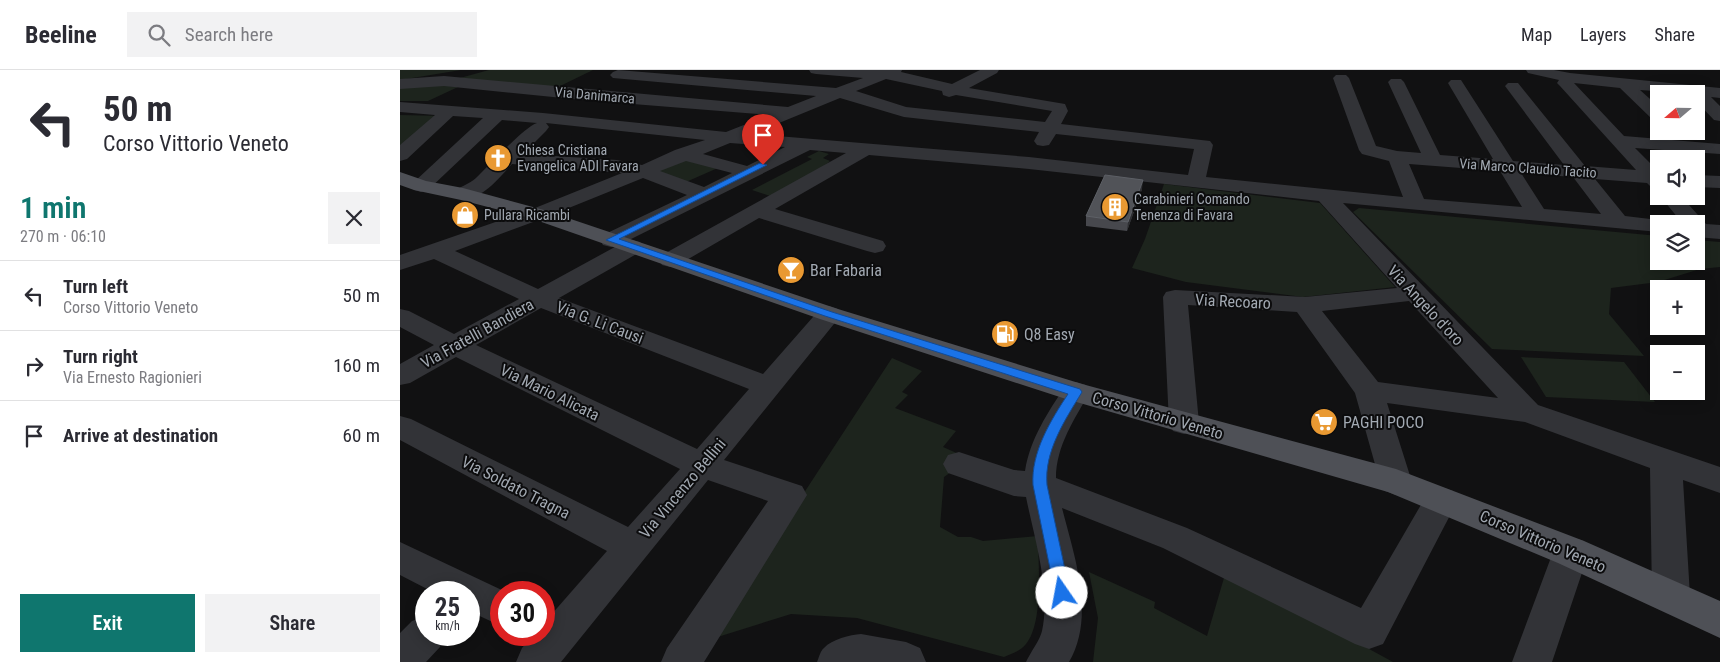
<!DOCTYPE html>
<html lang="en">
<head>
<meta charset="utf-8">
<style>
	:root { --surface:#fff; --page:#f2f2f3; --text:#2b2b33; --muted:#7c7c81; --line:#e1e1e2; --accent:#0f766e }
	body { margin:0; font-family:"Roboto Condensed",sans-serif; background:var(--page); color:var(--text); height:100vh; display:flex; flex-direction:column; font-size:19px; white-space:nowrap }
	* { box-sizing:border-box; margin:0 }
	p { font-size:16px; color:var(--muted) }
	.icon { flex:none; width:28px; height:28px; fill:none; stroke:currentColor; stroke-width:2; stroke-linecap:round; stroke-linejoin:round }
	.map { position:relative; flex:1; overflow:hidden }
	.sheet { display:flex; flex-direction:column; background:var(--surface); width:400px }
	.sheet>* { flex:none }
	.banner { background:#fff; color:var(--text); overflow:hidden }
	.needle { width:32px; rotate:250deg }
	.controls { position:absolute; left:1250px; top:15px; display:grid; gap:10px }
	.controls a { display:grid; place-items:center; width:55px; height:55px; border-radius:0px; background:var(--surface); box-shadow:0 2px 12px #0003; font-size:25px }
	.speed { position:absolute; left:15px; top:511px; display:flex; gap:10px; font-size:25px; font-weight:700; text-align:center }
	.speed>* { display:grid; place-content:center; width:65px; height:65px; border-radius:50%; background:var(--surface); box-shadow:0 2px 12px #0003; line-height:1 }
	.speed small { font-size:12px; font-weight:400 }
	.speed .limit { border:8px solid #d22; background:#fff; color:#111 }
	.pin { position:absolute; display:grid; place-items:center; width:42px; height:42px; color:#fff; margin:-51px -21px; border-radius:50% 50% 50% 0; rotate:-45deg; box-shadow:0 0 5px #0007 }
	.pin .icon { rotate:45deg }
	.me { position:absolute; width:55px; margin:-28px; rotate:348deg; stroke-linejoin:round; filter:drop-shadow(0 0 4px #0008) }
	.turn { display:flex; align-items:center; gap:18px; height:105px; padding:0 20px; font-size:22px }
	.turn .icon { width:65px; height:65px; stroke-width:2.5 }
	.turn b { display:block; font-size:35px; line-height:42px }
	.round { display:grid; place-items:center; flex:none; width:52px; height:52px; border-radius:0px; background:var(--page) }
	.summary { display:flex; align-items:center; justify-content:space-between; height:85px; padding:0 20px }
	h1 { font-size:30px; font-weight:600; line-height:38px; color:var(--accent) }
	.cta { display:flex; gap:10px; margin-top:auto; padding:10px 20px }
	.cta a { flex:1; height:58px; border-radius:0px; background:var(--accent); color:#fff; font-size:20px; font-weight:600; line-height:58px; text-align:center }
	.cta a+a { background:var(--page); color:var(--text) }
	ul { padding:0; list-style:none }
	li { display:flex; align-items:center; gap:15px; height:70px; padding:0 20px; border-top:1px solid var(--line) }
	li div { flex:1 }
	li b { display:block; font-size:19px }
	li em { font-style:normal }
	header { display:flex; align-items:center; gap:30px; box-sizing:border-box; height:70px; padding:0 25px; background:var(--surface); border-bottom:1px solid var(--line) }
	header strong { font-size:24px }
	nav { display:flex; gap:28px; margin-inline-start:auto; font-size:18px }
	.search { width:350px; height:45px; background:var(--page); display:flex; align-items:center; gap:12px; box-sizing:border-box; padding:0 18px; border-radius:0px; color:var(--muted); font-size:19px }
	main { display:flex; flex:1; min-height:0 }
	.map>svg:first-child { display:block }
	.green { fill:#1d241d }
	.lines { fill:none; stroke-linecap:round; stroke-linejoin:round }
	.street { fill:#323337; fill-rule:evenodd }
	.primary { fill:#4e5056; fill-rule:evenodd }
	.wall { fill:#47484d }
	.shaded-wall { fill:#2d2e31 }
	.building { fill:#515358; stroke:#5d6066 }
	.route { fill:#1a73e8; stroke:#114b97 }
	.labels { text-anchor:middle; stroke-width:4; stroke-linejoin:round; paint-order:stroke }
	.far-street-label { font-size:14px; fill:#a2a9b2; stroke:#0c0c0d }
	.far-poi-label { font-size:14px; fill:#a2a9b2; stroke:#0c0c0d; text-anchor:start }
	.poi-label { font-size:16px; fill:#a2a9b2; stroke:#0c0c0d; text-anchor:start }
	.street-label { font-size:16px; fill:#a2a9b2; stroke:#0c0c0d }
</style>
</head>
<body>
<header>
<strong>Beeline</strong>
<div class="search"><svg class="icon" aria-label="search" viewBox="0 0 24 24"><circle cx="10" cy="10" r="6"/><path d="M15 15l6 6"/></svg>Search here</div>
<nav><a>Map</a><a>Layers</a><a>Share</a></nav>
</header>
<main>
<section class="sheet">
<div class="banner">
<div class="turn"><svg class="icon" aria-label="left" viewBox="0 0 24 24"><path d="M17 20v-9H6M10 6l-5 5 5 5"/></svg><div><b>50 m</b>Corso Vittorio Veneto</div></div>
</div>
<div class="summary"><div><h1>1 min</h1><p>270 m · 06:10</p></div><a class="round"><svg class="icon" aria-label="close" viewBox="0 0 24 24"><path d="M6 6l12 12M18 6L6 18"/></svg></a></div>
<ul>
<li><svg class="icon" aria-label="left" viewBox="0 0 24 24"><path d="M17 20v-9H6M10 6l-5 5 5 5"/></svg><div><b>Turn left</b><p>Corso Vittorio Veneto</p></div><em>50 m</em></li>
<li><svg class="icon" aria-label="right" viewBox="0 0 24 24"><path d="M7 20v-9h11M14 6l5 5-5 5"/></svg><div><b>Turn right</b><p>Via Ernesto Ragionieri</p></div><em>160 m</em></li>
<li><svg class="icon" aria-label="arrive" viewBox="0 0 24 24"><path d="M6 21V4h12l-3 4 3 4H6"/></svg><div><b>Arrive at destination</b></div><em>60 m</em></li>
</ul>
<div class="cta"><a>Exit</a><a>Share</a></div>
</section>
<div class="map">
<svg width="1320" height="592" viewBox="0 0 1320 592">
	<rect width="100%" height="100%" fill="#111112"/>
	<!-- green -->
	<path class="green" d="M0,0h61l-61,10z
		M89,0h104l-37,18 -96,-10z
		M40,15l18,2 -30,14h-28v-13z
		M0,45l44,1 -44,39z
		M419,81l10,3 -6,4 7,3 -11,10 -46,26 -21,-7 60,-31 -5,-2z
		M283,85l37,12 -34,15 -30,-11z
		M764,114l156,19 75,84 -92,10 -117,-15 -54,-14 13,-29z
		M959,138l300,28v25h37v-21l24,2v25l-20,2 -42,13 -47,6 -2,26 35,42 -152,-7 -139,-137z
		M1121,287l103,5 31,40 -109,-5z
		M492,288l30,13 -20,21 6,3 -13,13 61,23 -13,16 18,8 -10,17 -7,5 -4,50 18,10h13l12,4 55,-5c0,27 7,94 -16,112 -5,4 -12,6 -18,9l-147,-39 -66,-4 -83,26z
		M826,501l167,91h-300l5,-44 -9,-46 66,30 -1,6 53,28z"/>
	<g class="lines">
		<!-- street -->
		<path class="street" d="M218,0l218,18 27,-10 -47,-4 -5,-1 -2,-3h93l-1,2 51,12 28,-14h19l-2,3 -28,15 96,16 3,7 -7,13 149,17 3,4 -7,32 197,20 -14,-36 -27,-7 -3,-4 -26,-72 3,-3h10l3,3 27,68 21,5 24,2 -33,-71 3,-3h10l3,3 36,73 53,4 -45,-76 3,-3h10l52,81 51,4 -59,-79 3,-3h10l67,83 51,4 -76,-84 -3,-3 2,-3 -31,-7 -2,-3h28l16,3 150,15v10l-9,-1 9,9v15l-6,-1 -18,-19v-7l-56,-4 19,17v14l-6,-1 -33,-32 -46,-5 50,53 96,8v10l-85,-6 24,24v17l-8,-2 -4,-4 -52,-4 30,37 42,5 1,3h-9v8l-316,-29 195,202 182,62v26l-37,-13 7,116 -6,12 -13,5 -13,-5 -6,-12 -2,-128 -125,-46 -138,-19 25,79 -5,9 -11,4 -11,-4 -5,-9 -25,-89 -58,-81 -109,-7 11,118 -4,8 -11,3 -11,-3 -4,-8 -6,-126 3,-5 9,-2 130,7 92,-9 -78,-87 -290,-32 -160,-14 -94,54 108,32 3,5 -3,5 -8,2 -8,-2 -108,-33 -81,47 -8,2 -8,-2 -3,-5 3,-5 184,-102 -36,-3 -191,95 -8,2 -8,-2 -3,-5 3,-5 84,-40 -44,-17 -99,40 -89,33 83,38 86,-47 8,-2 8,2 3,5 -3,5 -81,46 204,76 57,-65 9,-3 9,3 4,5 -118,146 78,26 5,9 -103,167h-43l6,-14 101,-147 -60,-21 -147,182h-45l6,-14 11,-13h11v-12l63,-72 -207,-111v-24l11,3 217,108 52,-58 -224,-112 -46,26 -10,2v-21l34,-19 -34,-18v-18l9,2 45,23 65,-35 -85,-40 -34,11v-15l130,-45 92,-37 -110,-9c-14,15 -33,40 -56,34l-3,-4c5,-8 16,-9 23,-16 12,-11 48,-51 61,-55l-35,-3 -74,70 -7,2 -7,-2 -3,-4 3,-4 69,-64 -30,-2 -46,43 -7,2v-16l35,-30 -35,-3v-10l143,11 183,19 43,-17 -186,-15 -139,-14 -44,3v-10l44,-3 344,31 28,-11 -203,-18 -3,-3 3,-3zM486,9l56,12 1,4 6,2 7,-2 96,16 -7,11 -139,-15 -50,-16zM440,28l64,19 135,15 -5,9 3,4 6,1 6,-1 7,-11 138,15 -6,26 -159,-18 -277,-23zM146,53l159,17 -30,10 -33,15 -25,-5 -94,-6 23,-23 3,-4zM330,73l55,4 -38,19 -44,-12zM286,91l46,12 -28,14 -44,-16zM1009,94l91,7 22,36 -98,-8zM1121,103l52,4 28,37 -57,-5zM1009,231l89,97 -120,-16 -56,-71zM141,238l208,81 -52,60 -221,-104z
			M1296,105l24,1v12l-24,-1z
			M1260,126h21l25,28 14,1v14l-24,-2v-13h-13z
			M676,312l10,3 4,7c-15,26 -34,54 -34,86l131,50 174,80 68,-117 12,-4 12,4 5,9 -75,144 -14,5 -14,-5 -192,-96 -101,-40c12,47 34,108 7,154h-43c4,-9 14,-22 16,-31 9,-41 -8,-94 -16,-134l-12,-1 -66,-23 -5,-9 5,-9 11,-3 55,18 11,1c5,-32 23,-59 41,-86z
			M1171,467l13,4 5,11 -37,110h-40l41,-110 5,-11z
			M0,472l106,50h-5v34l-32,-15v-19h-36l-33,-17z
			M26,546v19h19l-5,12 -14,15h-26v-29l12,-12z
			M461,564l45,8 14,6 6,14h-109c2,-4 3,-11 7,-14 8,-9 26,-13 37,-14z"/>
		<!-- primary -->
		<path class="primary" d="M0,102l26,9 37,7 81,22 294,99 244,75 314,85 188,72 136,60v37l-162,-75 -170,-71 -322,-93 -246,-80 -290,-101 -69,-18 -47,-10 -14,-5z"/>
	</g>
	<!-- wall -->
	<path class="wall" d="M742,119l-15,42 -41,-5v-10z"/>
	<!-- shaded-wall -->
	<path class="shaded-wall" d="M743,110l-1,9 -15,42 1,-9z"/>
	<!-- building -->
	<path class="building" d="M705,105l38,5 -15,42 -42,-6z"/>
	<!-- route -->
	<path class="route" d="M360,93l7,2 -148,74 213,73 248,77 2,3c-17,28 -38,59 -35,93l23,108 -2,5 -6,2 -5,-2 -2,-5 -22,-108c-2,-33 18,-65 35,-91l-243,-78 -219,-76z"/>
	<!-- icons -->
	<defs>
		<g id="church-disc" transform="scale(1.4375)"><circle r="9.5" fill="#e99932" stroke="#0c0c0d"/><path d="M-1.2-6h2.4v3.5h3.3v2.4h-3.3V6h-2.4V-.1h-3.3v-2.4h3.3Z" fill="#fff"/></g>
		<g id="building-disc" transform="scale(1.4375)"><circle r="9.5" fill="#e99932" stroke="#0c0c0d"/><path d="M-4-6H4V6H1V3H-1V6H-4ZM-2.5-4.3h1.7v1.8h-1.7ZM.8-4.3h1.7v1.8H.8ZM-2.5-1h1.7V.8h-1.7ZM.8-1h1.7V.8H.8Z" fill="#fff"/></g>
		<g id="shop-disc" transform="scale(1.4375)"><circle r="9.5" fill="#e99932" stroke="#0c0c0d"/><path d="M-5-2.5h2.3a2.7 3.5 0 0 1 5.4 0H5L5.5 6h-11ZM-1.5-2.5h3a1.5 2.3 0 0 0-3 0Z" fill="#fff"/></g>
		<g id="bar-disc" transform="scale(1.4375)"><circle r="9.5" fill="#e99932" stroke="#0c0c0d"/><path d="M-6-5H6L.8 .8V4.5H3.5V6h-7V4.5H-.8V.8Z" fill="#fff"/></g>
		<g id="fuel-disc" transform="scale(1.4375)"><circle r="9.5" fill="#e99932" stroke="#0c0c0d"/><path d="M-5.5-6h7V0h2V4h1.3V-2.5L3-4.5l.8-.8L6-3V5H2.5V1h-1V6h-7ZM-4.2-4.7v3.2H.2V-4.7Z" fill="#fff"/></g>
		<g id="supermarket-disc" transform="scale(1.4375)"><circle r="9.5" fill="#e99932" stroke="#0c0c0d"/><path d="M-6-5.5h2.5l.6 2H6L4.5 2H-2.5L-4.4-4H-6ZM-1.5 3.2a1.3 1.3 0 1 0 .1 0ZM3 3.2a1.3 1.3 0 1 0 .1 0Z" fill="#fff"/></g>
	</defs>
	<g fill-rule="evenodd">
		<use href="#church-disc" x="98" y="88"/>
		<use href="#building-disc" x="715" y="137"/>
		<use href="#shop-disc" x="65" y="145"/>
		<use href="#bar-disc" x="391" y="200"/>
		<use href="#fuel-disc" x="605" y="264"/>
		<use href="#supermarket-disc" x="924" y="352"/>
	</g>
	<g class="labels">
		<!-- far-street labels -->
		<g class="far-street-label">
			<text transform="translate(195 25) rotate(5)" y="5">Via Danimarca</text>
			<text transform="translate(1128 98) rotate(4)" y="5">Via Marco Claudio Tacito</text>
		</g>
		<!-- far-poi labels -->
		<g class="far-poi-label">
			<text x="117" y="85">Chiesa Cristiana<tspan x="117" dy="16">Evangelica ADI Favara</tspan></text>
			<text x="734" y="134">Carabinieri Comando<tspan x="734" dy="16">Tenenza di Favara</tspan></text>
			<text x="84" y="150">Pullara Ricambi</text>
		</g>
		<!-- poi labels -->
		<g class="poi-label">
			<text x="410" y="206">Bar Fabaria</text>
			<text x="624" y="270">Q8 Easy</text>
			<text x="943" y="358">PAGHI POCO</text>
		</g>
		<!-- street labels -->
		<g class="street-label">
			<text transform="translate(833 231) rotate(3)" y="6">Via Recoaro</text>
			<text transform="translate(1026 235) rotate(47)" y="6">Via Angelo d'oro</text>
			<text transform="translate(200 252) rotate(21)" y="6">Via G. Li Causi</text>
			<text transform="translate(77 263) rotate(-29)" y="6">Via Fratelli Bandiera</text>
			<text transform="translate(150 322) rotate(26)" y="6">Via Mario Alicata</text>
			<text transform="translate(758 345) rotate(16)" y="6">Corso Vittorio Veneto</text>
			<text transform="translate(116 417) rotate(27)" y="6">Via Soldato Tragna</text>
			<text transform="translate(282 418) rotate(-50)" y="6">Via Vincenzo Bellini</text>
			<text transform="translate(1143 471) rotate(23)" y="6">Corso Vittorio Veneto</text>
		</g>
	</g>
</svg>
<div class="controls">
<a><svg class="needle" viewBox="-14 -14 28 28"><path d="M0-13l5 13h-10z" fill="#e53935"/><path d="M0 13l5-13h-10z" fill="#7c7c81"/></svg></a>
<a><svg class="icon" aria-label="sound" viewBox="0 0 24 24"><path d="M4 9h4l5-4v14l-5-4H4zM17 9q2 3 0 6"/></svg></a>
<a><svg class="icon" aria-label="layers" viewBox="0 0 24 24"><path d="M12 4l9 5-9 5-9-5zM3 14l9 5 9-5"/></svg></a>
<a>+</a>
<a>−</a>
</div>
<div class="speed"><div>25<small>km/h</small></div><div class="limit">30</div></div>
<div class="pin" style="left:363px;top:95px;background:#d93025"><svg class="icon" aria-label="arrive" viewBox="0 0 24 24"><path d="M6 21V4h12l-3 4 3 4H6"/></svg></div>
<svg class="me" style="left:662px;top:523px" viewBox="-20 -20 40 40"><circle r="19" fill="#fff"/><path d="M0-13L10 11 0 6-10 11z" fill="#1a73e8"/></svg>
</div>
</main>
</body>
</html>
